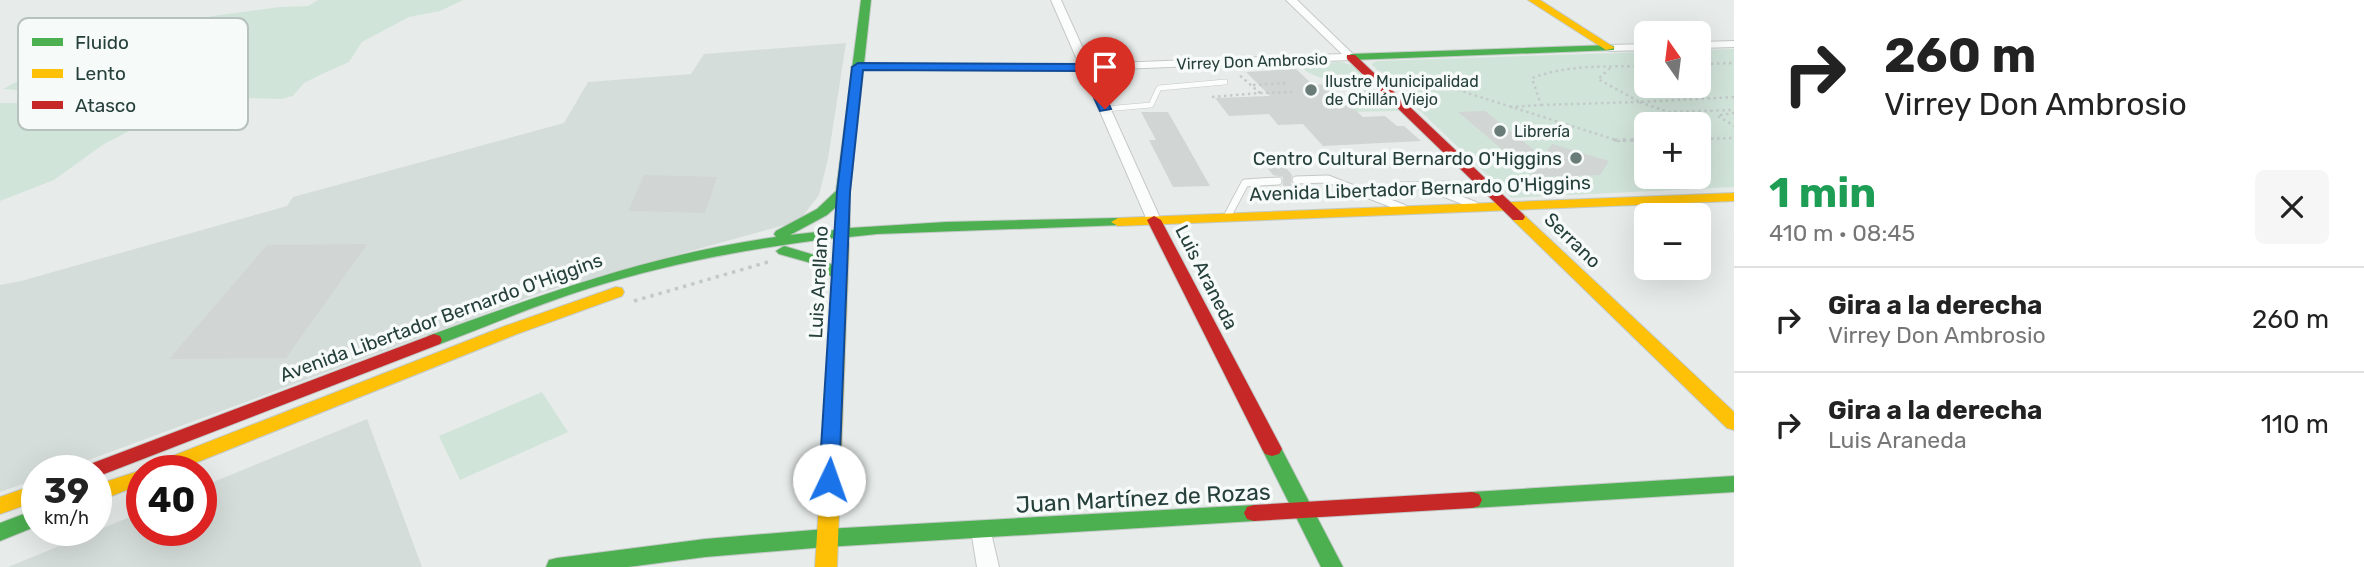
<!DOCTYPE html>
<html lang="es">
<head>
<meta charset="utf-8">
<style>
	:root { --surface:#fff; --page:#f6f6f6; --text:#222; --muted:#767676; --line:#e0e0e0 }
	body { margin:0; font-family:Rubik,sans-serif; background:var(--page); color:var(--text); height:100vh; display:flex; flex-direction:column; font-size:26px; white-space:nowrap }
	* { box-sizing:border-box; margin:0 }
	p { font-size:23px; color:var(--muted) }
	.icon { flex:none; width:38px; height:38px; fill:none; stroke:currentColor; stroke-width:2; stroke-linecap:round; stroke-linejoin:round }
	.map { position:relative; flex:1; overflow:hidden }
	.side { display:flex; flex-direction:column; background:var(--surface); width:630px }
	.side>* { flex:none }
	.hud { background:#fff; color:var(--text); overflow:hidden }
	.needle { width:46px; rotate:346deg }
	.tools { position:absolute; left:1634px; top:21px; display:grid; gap:14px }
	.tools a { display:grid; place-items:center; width:77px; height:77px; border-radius:10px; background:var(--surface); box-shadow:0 7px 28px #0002; font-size:35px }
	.speed { position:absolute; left:21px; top:455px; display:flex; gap:14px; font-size:35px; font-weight:700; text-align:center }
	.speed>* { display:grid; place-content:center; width:91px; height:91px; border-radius:50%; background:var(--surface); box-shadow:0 7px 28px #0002; line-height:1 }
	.speed small { font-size:18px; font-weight:400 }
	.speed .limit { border:10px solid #d22; background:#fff; color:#111 }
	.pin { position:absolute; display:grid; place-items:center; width:60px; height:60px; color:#fff; margin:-72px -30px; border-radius:50% 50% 50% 0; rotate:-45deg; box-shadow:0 0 7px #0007 }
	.pin .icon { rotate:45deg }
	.me { position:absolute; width:77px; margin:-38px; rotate:3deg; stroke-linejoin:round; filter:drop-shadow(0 0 5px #0008) }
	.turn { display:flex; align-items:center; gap:24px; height:147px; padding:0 35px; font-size:32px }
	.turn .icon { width:91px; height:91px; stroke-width:2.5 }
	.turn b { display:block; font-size:49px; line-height:60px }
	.round { display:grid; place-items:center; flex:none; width:74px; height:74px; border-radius:10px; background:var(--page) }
	.headline { display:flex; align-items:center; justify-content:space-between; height:119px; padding:0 35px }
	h1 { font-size:42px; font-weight:700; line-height:52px; color:#1e9e55 }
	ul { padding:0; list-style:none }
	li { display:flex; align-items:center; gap:21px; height:105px; padding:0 35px; border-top:2px solid var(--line) }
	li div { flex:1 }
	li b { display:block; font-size:26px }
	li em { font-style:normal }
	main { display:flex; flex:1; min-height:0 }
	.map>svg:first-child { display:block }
	.built { fill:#d5ddda }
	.green { fill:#d1e4d9; fill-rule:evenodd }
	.building { fill:#d1d5d4 }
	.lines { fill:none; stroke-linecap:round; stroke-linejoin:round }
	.lane-far1-casing { stroke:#c4c9c7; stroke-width:6 }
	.lane-casing { stroke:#c4c9c7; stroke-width:9 }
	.street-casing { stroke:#c4c9c7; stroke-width:2 }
	.fast-casing { stroke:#c3c9c7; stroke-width:2 }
	.slow-casing { stroke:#c3c9c7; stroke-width:2 }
	.jam-casing { stroke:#c3c9c7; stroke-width:2 }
	.path-far2 { stroke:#c2cbca; stroke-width:2.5; stroke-dasharray:2.5 3.5; stroke-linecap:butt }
	.path-far1 { stroke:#c2cbca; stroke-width:3.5; stroke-dasharray:3.5 5; stroke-linecap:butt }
	.path { stroke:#c2cbca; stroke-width:4.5; stroke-dasharray:4.5 6; stroke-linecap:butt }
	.lane-far1 { stroke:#fbfcfc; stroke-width:5 }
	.lane { stroke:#fbfcfc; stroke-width:7 }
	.street { fill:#fbfcfc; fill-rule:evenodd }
	.fast { fill:#4caf50; fill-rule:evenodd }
	.slow { fill:#ffc107; fill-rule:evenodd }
	.jam { fill:#c62828; fill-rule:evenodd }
	.route { fill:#1a73e8; stroke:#114b97; stroke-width:2 }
	.poi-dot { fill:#697c78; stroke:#f6faf8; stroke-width:2.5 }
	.labels { text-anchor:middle; stroke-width:7; stroke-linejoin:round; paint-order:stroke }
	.far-street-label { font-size:16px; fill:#253f3b; stroke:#f6faf8 }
	.far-poi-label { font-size:16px; fill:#253f3b; stroke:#f6faf8; text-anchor:start }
	.poi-label { font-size:19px; fill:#253f3b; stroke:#f6faf8; text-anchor:end }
	.street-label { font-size:19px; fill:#253f3b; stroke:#f6faf8 }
	.near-street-label { font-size:23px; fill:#253f3b; stroke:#f6faf8 }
	.key { fill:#f6faf8; stroke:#b7c2bf; stroke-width:2 }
	.key-label { font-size:19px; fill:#253f3b }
</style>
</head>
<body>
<main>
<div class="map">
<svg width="1734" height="567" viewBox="0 0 1734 567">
	<rect width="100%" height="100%" fill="#e7ecea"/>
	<!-- built -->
	<path class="built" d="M846,43l-18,116 -9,36 -20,26 -256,71 -484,179h-22v8l-37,13v-207l21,-4 266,-75 6,-9 271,-74 24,-41 103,-8 13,-20z
		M367,419l55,148h-414l134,-55v18h59v-43z"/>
	<!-- green -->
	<path class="green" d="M318,0h145l-23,11 -31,6 -47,25 -13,20 -27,12 -18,9 -11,13 -12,3 -38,-1 -76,11 -36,-2 -61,-13 -67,-5 11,-6 102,-26 42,-23 29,-6 25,-12 68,-9 28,-1z
		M1734,49v138l-223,11 -140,-134 6,-3 270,-9v34h52v-36zM1647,124h52v53h-52z
		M1341,62l14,4 17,17c-21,1 -55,-1 -71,-16l-11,1 -3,-3z
		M1370,89h7l23,22 -54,1 -16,-15c7,0 37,-7 40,-8z
		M0,103c31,-1 115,6 139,23l-35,18 -50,36 -54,21z
		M542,392l26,40 -108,48 -21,-44z"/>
	<!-- building -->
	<path class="building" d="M1296,69l17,16 14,-1 36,33 22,-1 12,10h7l17,15 -98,5 -20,-22 -25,1 -9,-11 -40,2 -14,-18 55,-2 -24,-24z
		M1485,111l58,46 9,-13 57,17 -9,14 -65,2 -77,-65z
		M1141,112h27l42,74 -37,1 -24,-47h7z
		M1259,157h18l15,18 -1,9 11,3 -19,1v-11l-10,-2z
		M644,175l73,2 -12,36 -77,-2z
		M367,244l-81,114 -117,1 98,-114z"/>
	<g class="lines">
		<!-- lane-far1 casing -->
		<g class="lane-far1-casing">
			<path id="lane-far1" d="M1105,109l46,-4 8,-17 66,-6"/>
		</g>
		<!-- lane casing -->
		<g class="lane-casing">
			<path id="lane" d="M1296,180l32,-1 75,29
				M1431,188l43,17
				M1376,197l24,-11 49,-1
				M1227,217l18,-34 33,-2"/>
		</g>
		<!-- street casing -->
		<g class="street-casing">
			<path id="street" d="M1051,0h10l29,64 252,-10 -56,-54h11l59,57 -5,3 -258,10 68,150 -7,4 -7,-4 -65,-150h-225l-6,-3 6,-3h222z
				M1734,41v6l-35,1v-6z
				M1647,44v6l-37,1 -5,-3 5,-3z
				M982,521l7,3 10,43h-22l-6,-37 4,-6z"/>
		</g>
		<!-- fast casing -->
		<g class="fast-casing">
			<path id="fast" d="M861,0h10l-21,192v36l96,-6 172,-4 5,1 2,3 -2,3 -246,9 -28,3 -2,9h-10l-2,-8c-83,10 -165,25 -245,50 -51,16 -100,37 -150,56h-12l-2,-4 2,-4c115,-42 225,-82 348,-99l-2,-3 2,-3 41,-22 19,-18zM836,207l-1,23 -45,5 37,-20z
				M1610,45l4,1v4l-263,10 -5,-3 5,-3z
				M784,246l37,11 27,20 -8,5 -29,-19 -32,-9 -3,-3z
				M1272,442l7,2 64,123h-22l-59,-118 3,-5z
				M1734,476v16l-262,16 -7,-2 -3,-6 3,-6 7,-2z
				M1254,505l7,2 3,6 -3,6 -7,2 -428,26 -121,10 -77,10h-82l3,-7 8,-2 148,-19 121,-10z
				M37,509v17l-37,15v-18z"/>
		</g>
		<!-- slow casing -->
		<g class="slow-casing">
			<path id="slow" d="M1528,0h12l75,48 -9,2z
				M1734,193v8l-616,25 -7,-4 7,-4z
				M1518,213l5,1 211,198v18l-7,-2 -214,-208 -2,-3 2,-3z
				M842,239l7,4 -12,324h-22l20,-324z
				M616,287l6,1 2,4 -2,4 -105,38 -342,137h-33v13l-46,18v-17l49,-16 2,-3 358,-140z
				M37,484v17l-37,13v-17z"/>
		</g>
		<!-- jam casing -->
		<g class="jam-casing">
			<path id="jam" d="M1347,55h8l168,159 2,3 -2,3h-10l-166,-161z
				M1154,216l7,4 121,229 -3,5 -7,2 -7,-2 -3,-5 -115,-229z
				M434,334l6,2 2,4 -2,4 -341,132 -3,1v-6h-14l3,-5z
				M1472,492l7,2 3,6 -3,6 -7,2 -218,13 -7,-2 -3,-6 3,-6 7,-2z"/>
		</g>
		<!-- path-far2 -->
		<path class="path-far2" d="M1699,64l35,-1
			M1610,68l-12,11 40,22
			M1253,85l33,-2
			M1404,85h30l24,5 161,51 28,-1
			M1260,93l32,-1
			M1212,97l48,-4 -22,-19
			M1734,97l-95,5 30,10 65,-2
			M1541,105l98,-3
			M1510,107l31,-2 -9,-27c37,-14 76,-11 115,-12
			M1720,115l14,-2
			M1718,116l16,10
			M1699,139l35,-1"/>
		<!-- path-far1 -->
		<path class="path-far1" d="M1614,140h33
			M634,301l134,-39"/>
		<!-- path -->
		<path class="path" d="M54,471l15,-6"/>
		<!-- lane-far1 -->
		<use href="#lane-far1" class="lane-far1"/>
		<!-- lane -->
		<use href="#lane" class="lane"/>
		<!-- street -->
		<use href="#street" class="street"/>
		<!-- fast -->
		<use href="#fast" class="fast"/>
		<!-- slow -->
		<use href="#slow" class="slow"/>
		<!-- jam -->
		<use href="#jam" class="jam"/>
	</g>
	<!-- route -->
	<path class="route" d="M858,63l229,1 5,3 19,42 -11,2 -18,-40 -219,-1 -13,122 -11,288 -3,6 -7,2 -7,-2 -3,-6 18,-288 15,-125z"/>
	<!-- markers -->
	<g class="poi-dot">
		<circle cx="1311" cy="90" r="7"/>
		<circle cx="1500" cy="131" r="7"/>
		<circle cx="1576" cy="158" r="7"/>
	</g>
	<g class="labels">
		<!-- far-street labels -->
		<g class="far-street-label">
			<text transform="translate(1252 61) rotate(-2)" y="6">Virrey Don Ambrosio</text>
		</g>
		<!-- far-poi labels -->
		<g class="far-poi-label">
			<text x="1325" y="87">Ilustre Municipalidad<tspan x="1325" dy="18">de Chillán Viejo</tspan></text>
			<text x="1514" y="137">Librería</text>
		</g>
		<!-- poi labels -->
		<g class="poi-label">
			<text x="1562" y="165">Centro Cultural Bernardo O'Higgins</text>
		</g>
		<!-- street labels -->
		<g class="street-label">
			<text transform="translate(1420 188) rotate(-2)" y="7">Avenida Libertador Bernardo O'Higgins</text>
			<text transform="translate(1573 240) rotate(44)" y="7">Serrano</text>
			<text transform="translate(1207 277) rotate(63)" y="7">Luis Araneda</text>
			<text transform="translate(818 282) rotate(-87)" y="7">Luis Arellano</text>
			<text transform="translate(441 317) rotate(-20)" y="7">Avenida Libertador Bernardo O'Higgins</text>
		</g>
		<!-- near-street labels -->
		<g class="near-street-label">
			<text transform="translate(1143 498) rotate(-3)" y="8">Juan Martínez de Rozas</text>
		</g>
	</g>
	<!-- legend -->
	<rect x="18" y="18" width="230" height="112" rx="10" class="key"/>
	<rect x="32" y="38" width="31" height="8" fill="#4caf50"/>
	<rect x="32" y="69" width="31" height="9" fill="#ffc107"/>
	<rect x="32" y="101" width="31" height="8" fill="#c62828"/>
	<g class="key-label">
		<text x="75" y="49">Fluido</text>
		<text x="75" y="80">Lento</text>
		<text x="75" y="112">Atasco</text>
	</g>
</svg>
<div class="tools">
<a><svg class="needle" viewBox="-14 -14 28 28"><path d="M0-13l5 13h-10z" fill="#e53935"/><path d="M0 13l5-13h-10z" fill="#767676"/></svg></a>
<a>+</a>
<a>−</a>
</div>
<div class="speed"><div>39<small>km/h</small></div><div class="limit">40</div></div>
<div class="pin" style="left:1105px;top:109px;background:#d93025"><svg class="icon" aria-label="arrive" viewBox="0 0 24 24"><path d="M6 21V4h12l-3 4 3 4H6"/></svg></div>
<svg class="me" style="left:829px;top:480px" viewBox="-20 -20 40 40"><circle r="19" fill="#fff"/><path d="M0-13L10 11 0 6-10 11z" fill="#1a73e8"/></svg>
</div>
<section class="side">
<div class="hud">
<div class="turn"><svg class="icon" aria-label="right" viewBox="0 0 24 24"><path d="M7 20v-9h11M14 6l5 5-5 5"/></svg><div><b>260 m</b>Virrey Don Ambrosio</div></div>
</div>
<div class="headline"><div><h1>1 min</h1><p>410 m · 08:45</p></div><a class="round"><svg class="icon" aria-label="close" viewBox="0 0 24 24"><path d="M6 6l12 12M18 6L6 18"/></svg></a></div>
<ul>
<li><svg class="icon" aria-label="right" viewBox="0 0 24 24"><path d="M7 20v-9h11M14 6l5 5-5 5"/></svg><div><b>Gira a la derecha</b><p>Virrey Don Ambrosio</p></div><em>260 m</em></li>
<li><svg class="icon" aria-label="right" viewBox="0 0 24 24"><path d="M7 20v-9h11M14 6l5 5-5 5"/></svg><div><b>Gira a la derecha</b><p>Luis Araneda</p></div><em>110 m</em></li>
</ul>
</section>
</main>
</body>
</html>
